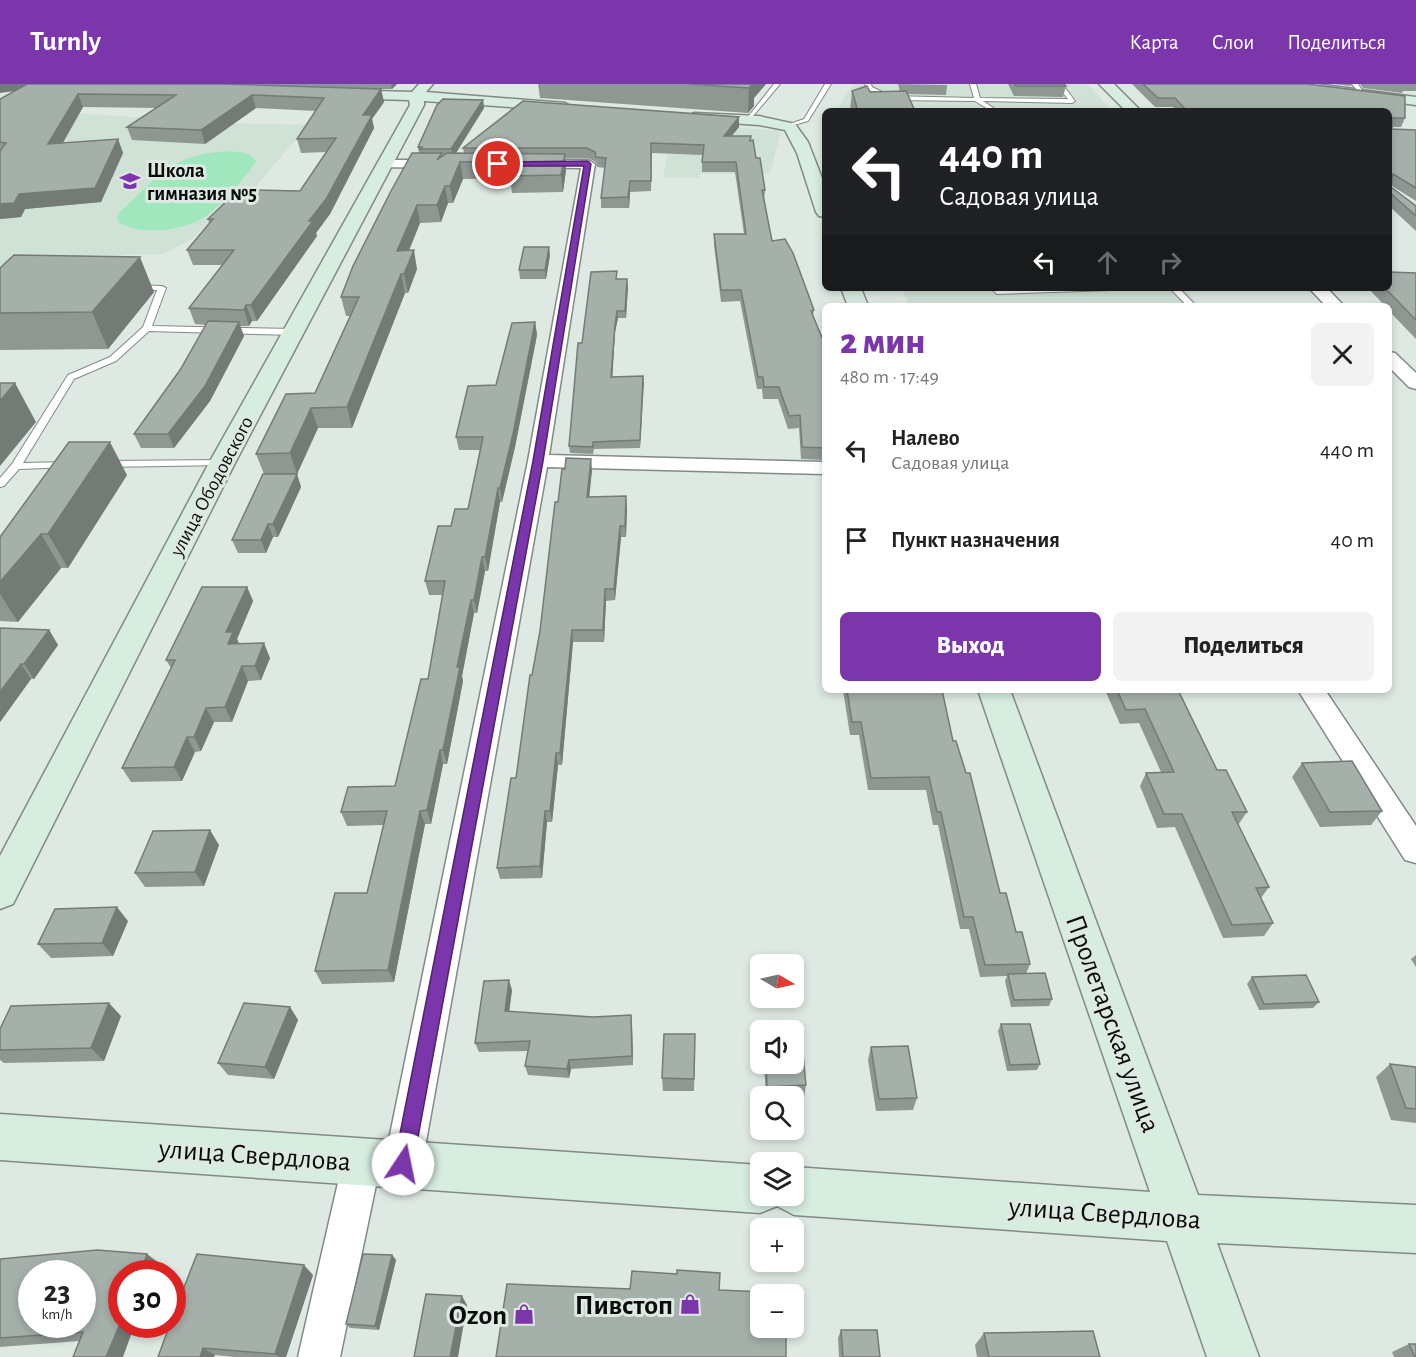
<!DOCTYPE html>
<html lang="ru">
<head>
<meta charset="utf-8">
<style>
	:root { --surface:#fff; --page:#f2f2f2; --text:#222; --muted:#767676; --accent:#7a36aa }
	body { margin:0; font-family:"Alegreya Sans",sans-serif; background:var(--page); color:var(--text); height:100vh; display:flex; flex-direction:column; font-size:22px; white-space:nowrap }
	* { box-sizing:border-box; margin:0 }
	p { font-size:20px; color:var(--muted) }
	.icon { flex:none; width:33px; height:33px; fill:none; stroke:currentColor; stroke-width:2; stroke-linecap:round; stroke-linejoin:round }
	.map { position:relative; flex:1; overflow:hidden }
	.side { position:absolute; left:822px; top:219px; width:570px; height:390px; display:flex; flex-direction:column; background:var(--surface); border-radius:9px; box-shadow:0 3px 9px #0003 }
	.side>* { flex:none }
	.banner { position:absolute; left:822px; top:24px; width:570px; height:183px; border-radius:9px; box-shadow:0 3px 9px #0003; background:#202124; color:#fff; overflow:hidden }
	.needle { width:39px; rotate:99deg }
	.controls { position:absolute; left:750px; top:870px; display:grid; gap:12px }
	.controls a { display:grid; place-items:center; width:54px; height:54px; border-radius:9px; background:var(--surface); box-shadow:0 3px 9px #0003; font-size:30px }
	.speed { position:absolute; left:18px; top:1176px; display:flex; gap:12px; font-size:30px; font-weight:700; text-align:center }
	.speed>* { display:grid; place-content:center; width:78px; height:78px; border-radius:50%; background:var(--surface); box-shadow:0 3px 9px #0003; line-height:1 }
	.speed small { font-size:15px; font-weight:400 }
	.speed .limit { border:9px solid #d22; background:#fff; color:#111 }
	.pin { position:absolute; display:grid; place-items:center; width:51px; height:51px; color:#fff; margin:-26px; border:3px solid #fff; border-radius:50%; box-shadow:0 2px 6px #0007 }
	.me { position:absolute; width:66px; margin:-33px; rotate:11deg; stroke-linejoin:round; filter:drop-shadow(0 0 4px #0008) }
	.turn { display:flex; align-items:center; gap:21px; height:126px; padding:0 18px; font-size:27px }
	.turn .icon { width:78px; height:78px; stroke-width:2.5 }
	.turn b { display:block; font-size:42px; line-height:51px }
	.lanes { display:flex; align-items:center; height:57px; padding:0 18px; background:#0003; justify-content:center; gap:30px; direction:ltr }
	.lanes .off { opacity:.35 }
	.round { display:grid; place-items:center; flex:none; width:63px; height:63px; border-radius:9px; background:var(--page) }
	.head { display:flex; align-items:center; justify-content:space-between; height:102px; padding:0 18px }
	h1 { font-size:36px; font-weight:800; line-height:45px; color:var(--accent) }
	.button { display:flex; gap:12px; margin-top:auto; padding:12px 18px }
	.button a { flex:1; height:69px; border-radius:9px; background:var(--accent); color:#fff; font-size:24px; font-weight:800; line-height:69px; text-align:center }
	.button a+a { background:var(--page); color:var(--text) }
	ul { padding:0; list-style:none }
	li { display:flex; align-items:center; gap:18px; height:90px; padding:0 18px }
	li div { flex:1 }
	li b { display:block; font-size:22px }
	li em { font-style:normal }
	header { display:flex; align-items:center; gap:36px; box-sizing:border-box; height:84px; padding:0 30px; background:var(--accent); color:#fff }
	header strong { font-size:28px }
	nav { display:flex; gap:33px; margin-inline-start:auto; font-size:21px }
	.map>svg:first-child { display:block }
	.built { fill:#d0e1d6 }
	.green { fill:#a0e7bd }
	.lines { fill:none; stroke-linecap:round; stroke-linejoin:round }
	.lane-casing { stroke:#818a84; stroke-width:2 }
	.street-casing { stroke:#818a84; stroke-width:3 }
	.secondary-casing { stroke:#818a84; stroke-width:3 }
	.lane { fill:#fff; fill-rule:evenodd }
	.street { fill:#fff; fill-rule:evenodd }
	.secondary { fill:#d7ede0; fill-rule:evenodd }
	.wall { fill:#8f9792 }
	.shaded-wall { fill:#747b77 }
	.building { fill:#a6b0aa; stroke:#747b77; stroke-width:1.5; fill-rule:evenodd }
	.route { fill:#7a36aa; stroke:#4f236e; stroke-width:1.5 }
	.labels { text-anchor:middle; stroke-width:6; stroke-linejoin:round; paint-order:stroke }
	.far-poi-label { font-size:20px; font-weight:bold; fill:#090c0a; stroke:#dfe9e3; text-anchor:start }
	.far-street-label { font-size:20px; fill:#090c0a; stroke:#dfe9e3 }
	.near-street-label { font-size:28px; fill:#090c0a; stroke:#dfe9e3 }
	.near-poi-label { font-size:28px; font-weight:bold; fill:#090c0a; stroke:#dfe9e3; text-anchor:end }
</style>
</head>
<body>
<header>
<strong>Turnly</strong>
<nav><a>Карта</a><a>Слои</a><a>Поделиться</a></nav>
</header>
<div class="map">
<svg width="1416" height="1273" viewBox="0 0 1416 1273">
	<rect width="100%" height="100%" fill="#dfe9e3"/>
	<!-- built -->
	<path class="built" d="M853,0h235l24,27h-276z
		M72,29l155,10 81,2 -68,80h-14l-34,34 -29,15 -120,2 -43,27v-126z
		M674,39l107,8 -11,43h-70l-1,4h-36z
		M901,204h283l16,18h-290z"/>
	<!-- green -->
	<path class="green" d="M219,68c12,-1 30,-2 37,9 -5,11 -40,49 -51,56 -21,13 -65,20 -86,5l-2,-5 4,-6c33,-30 50,-56 98,-59z"/>
	<g class="lines">
		<!-- lane casing -->
		<g class="lane-casing">
			<path id="lane" d="M774,0h6l-32,38h-4z
				M825,0h6l-23,37 -21,6v-2l17,-6z
				M865,0h6l1,3 18,9 84,2 -4,-14h6l4,14 88,1 -12,-15h6l13,17 -3,2 -89,-2 15,10h-7l-16,-10 -86,-1 -22,-11z
				M1352,0h6l7,11h-4z
				M131,201l31,1 4,2 -14,38 142,3 4,3 -4,3 -145,-4 -33,30 -42,18 -51,84 47,-1 4,1v4l-55,2 -15,17 -4,1v-9l12,-14 56,-89 42,-18 33,-30 14,-37 -23,-1 -4,-2z
				M991,204l9,1 115,-1 -4,2 -114,4z
				M1170,204h9l17,18h-9z
				M222,376l5,3 -1,2 -121,2 -5,-3 5,-3z"/>
		</g>
		<!-- street casing -->
		<g class="street-casing">
			<path id="street" d="M386,76h56l7,4 -7,4 -61,-1 -2,-3 2,-3z
				M528,76h60l7,4 -46,291 276,7v12l-278,-7 -125,697 -6,13 -13,6 -13,-6 -6,-13 144,-703 53,-293 -58,-1 -2,-3 2,-3z
				M1309,204h18l17,18h-18z
				M1389,268l6,1 21,20v16l-7,-2 -20,-20z
				M1298,606h27l91,136v37l-11,-3z
				M362,1058l13,6 6,13 -41,196h-42l45,-196 6,-13z"/>
		</g>
		<!-- secondary casing -->
		<g class="secondary-casing">
			<path id="secondary" d="M419,0h14l-7,8 139,11 7,4 -7,4 -141,-10v4l-189,358 -222,441 -13,5v-53l209,-393 201,-358 -1,-5 -71,-2 -7,-4 7,-4 74,2z
				M1099,0h15l27,27h-15z
				M1276,0h40l100,13v8l-133,-17z
				M694,29l65,3 36,8 13,18 17,44v31l-6,-1 -3,-4 -19,-59 -12,-23 -26,-5 -70,-5 -2,-3z
				M841,204h20l7,18h-20z
				M978,606h32l188,505 218,10v48l-199,-10 42,114h-52l-40,-116 -373,-26 -17,-9 -17,7 -760,-53v-46l760,51v31h34v-29l356,25z"/>
		</g>
		<!-- lane -->
		<use href="#lane" class="lane"/>
		<!-- street -->
		<use href="#street" class="street"/>
		<!-- secondary -->
		<use href="#secondary" class="secondary"/>
	</g>
	<!-- wall -->
	<path class="wall" d="M0,0h397l-5,5h-11l3,13 -12,17 2,9 -44,86 -14,19 1,3 -60,85h-5l-3,5h-9l4,10 -34,65 -36,47h-33l-7,-14 46,-64 26,-45 -11,-1 -6,-16 33,-43h-29l-6,-15 22,-27 -1,-4 33,-21 59,-7 26,-39 -25,1 -4,-14 19,-28 -60,-3 -51,36 -73,-4 -5,-13 29,-19 -73,-1 -20,36 55,-4 5,14 -22,49 -76,7 -4,8 -21,2v-120l13,-7z
		M538,0h228l-12,14v8l-6,7 -208,-15z
		M898,0l49,1 -1,10 -38,-1 7,17h-65l2,-20h48z
		M1008,0h56l2,2 -3,11 -49,-1z
		M1132,0h175l98,12v22l-4,9h-9v2l24,1v71l-24,-15 -1,1 25,19v25l-27,-25v-95h-213l-3,-4h-18z
		M1333,0h19l-1,2z
		M1360,0h56v7h-13l-1,2 -39,-5z
		M483,16l1,8 -28,45h8l-1,-5 276,-21 -7,9 19,5 14,49 -1,11 8,40 42,69 -1,6 12,29v115l-24,-1 -2,-31 -11,1 -10,-30h-15l-1,-10h-5l-17,-88 -19,1 -7,-57v-11h30l-9,-62h-33v-17l-50,-2 -1,38 -21,1 -1,16h-28v-10l4,-30 -8,-1 -1,-5 -8,-4h-23l1,12 -3,22 -51,1 -2,-15 -47,1 -10,24h-5l-7,19 -21,1 -11,28 8,18 -9,24h-3l-53,135h-34l-21,46h-33l-8,-20 59,-61 35,-77h-4l-5,-19 78,-144 -1,-6z
		M550,171l-4,24h-26l-1,-9z
		M1416,189v66l-27,-28v-5h-4l-17,-18h21z
		M617,195l11,7 -2,32h-8l-3,14 -3,45 31,-1 -3,72 -46,1 -1,5 -23,-1 -1,-7 13,-103z
		M154,208l-46,57 -108,1v-37z
		M535,238l2,13 -22,112 -13,55h-2l-12,69h-3l-8,42h-3l-12,63 1,5 -16,83h-4l-12,60h-6l-31,158 -72,2 -7,-13 52,-78 17,-68 -37,1 -6,-14 54,-26 33,-107 15,-84h-14l-4,-14 26,-55 17,-17 12,-59h-21l-3,-13 40,-52z
		M592,386l-3,27 38,11 -1,29h-5l-6,63 -9,1 -2,41h-31l-11,123h-4l-6,57h-5l-5,56 -42,1 -3,-11 19,-90 24,-147 18,-129z
		M297,390l4,13 -23,50h-5l-7,16h-28l-6,-13z
		M127,391l-59,93h-7l-43,54 -18,-1v-84z
		M247,503l6,14 -16,38 2,4 31,15 -9,22 -13,1 -16,41h-18l-13,29 -6,1 -13,29 -51,1 -9,-14 49,-100 -5,-8z
		M0,544l49,2 9,15 -24,34h-3l-31,43z
		M843,606h99l11,51 47,152 16,39 14,32 -4,10 26,25 -3,7 -38,1 -6,-26 2,-5 -27,1 -11,-48h-9l-22,-104h-5l-7,-35h-58l-9,-55h-9z
		M1105,606h73l39,80 30,42 -9,13 31,62 -8,11 12,25 -9,13 -41,2 -48,-111 -18,1 -17,-42 6,-13 15,-1 -22,-49 -19,1z
		M1302,679l80,48 -11,14 -51,2 -28,-50z
		M219,761l-15,41 -59,1 -10,-14z
		M128,837l-15,35 -62,2 -13,-14z
		M1416,871v12l-5,-8z
		M1252,893l67,25 -6,6 -54,2 -12,-26z
		M512,906l-3,21 123,14 1,40 -62,4 -2,9 -41,-3 -3,-9 3,-15 -49,1 -4,-9z
		M290,923l8,13 -24,59 -46,-4 -10,-12z
		M121,932l-17,45 -100,2 -4,-3v-31z
		M1001,940l39,40 -3,6 -30,1 -9,-40z
		M695,963l-1,44h-31l-1,-13z
		M871,963l46,51 -4,12 -37,1 -8,-51z
		M764,980h30l12,21 -2,13h-10v-2h-28z
		M1390,980l26,3v56l-25,-3 -15,-43z
		M392,1171l4,5 -17,70 -29,-2 -4,-4z
		M0,1175l159,4 -80,78 -79,6z
		M313,1191l-27,82h-52l-19,-2 -1,2h-56z
		M841,1246l39,27h-41l-1,-19z
		M984,1249l116,24h-123l-2,-12z
		M1409,1260l7,13h-22l-2,-5z"/>
	<!-- shaded-wall -->
	<path class="shaded-wall" d="M0,0h27l-12,7 -15,2z
		M391,0h6l-5,5z
		M749,0h17l-12,14v8l-6,7z
		M381,5l3,13 -12,17 2,9 -44,86 -14,19 1,3 -60,85 -6,-16 58,-84 54,-106z
		M78,10l5,13 -29,51 -6,-14z
		M252,11l4,13 -51,36 -4,-14z
		M483,16l1,8 -31,50 -2,-9z
		M739,33v10l-15,18v-9z
		M118,55l5,14 -22,49 -76,7 -4,8 -21,2v-15z
		M565,70l1,16 -3,22 -2,-17z
		M460,78l3,17 -10,24 -3,-17z
		M630,97v11l-1,16 -1,-11z
		M445,102l3,17 -7,19 -4,-17z
		M417,121l3,18 -19,46 -4,-18z
		M549,163l1,8 -4,24 -1,-9z
		M414,166l3,19 -9,24 -4,-19z
		M140,173l14,35 -46,57 -16,-37z
		M401,190l4,19 -53,135 -5,-21z
		M627,195l1,7 -2,32 -1,-7z
		M246,221l6,16 -3,5 -5,-16z
		M617,227l1,7 -3,14 -3,52 -1,-7 4,-52z
		M239,238l5,14 -34,65 -36,47 -6,-14z
		M535,238l2,13 -22,112 -13,55 -2,-14z
		M643,292l1,7 -4,65v-8z
		M15,299l21,39 -36,44v-65z
		M311,324l7,20 -21,46 -7,-21z
		M110,358l17,33 -59,93 -20,-34z
		M591,375l1,11 -4,38 -1,-11z
		M297,390l4,13 -23,50 -5,-13z
		M498,404l2,14 -12,69 -3,-14z
		M626,412l1,12 -1,29 -1,-11z
		M268,440l5,13 -7,16 -5,-13z
		M620,442l1,11 -6,63 -1,-11z
		M41,450l20,34 -43,54 -18,-28v-12z
		M482,473l3,14 -8,42 -3,-13z
		M247,503l6,14 -16,38 3,8 -12,-3 -2,-12z
		M605,505l1,12 -2,41 -1,-12z
		M471,516l3,13 -12,63 1,5 -16,83 -4,-14 14,-83z
		M49,546l9,15 -24,34 -10,-15z
		M572,546l1,12 -11,123 -2,-12z
		M264,559l6,15 -9,22 -6,-14z
		M21,580l10,15 -31,43v-30z
		M242,582l6,15 -16,41 -7,-15z
		M206,624l8,14 -13,29 -7,-14z
		M187,653l8,15 -13,29 -8,-14z
		M440,666l3,14 -12,60 -4,-14z
		M556,669l2,12 -6,57 -2,-11z
		M420,727l5,13 -31,158 -6,-12z
		M545,727l2,11 -5,56 -2,-12z
		M210,746l9,15 -15,41 -9,-14z
		M117,823l11,14 -15,35 -11,-13z
		M509,896l3,10 -4,31 -3,-10z
		M109,919l12,13 -17,45 -13,-13z
		M290,923l8,13 -24,59 -9,-12z
		M631,931l1,10 1,40 -1,-9z
		M569,976l2,9 -2,9 -2,-9z
		M147,1170l12,9 -4,11h-15z
		M392,1171l4,5 -17,70 -4,-4z
		M304,1181l9,10 -27,82h-7l-4,-3z
		M462,1212l5,9 -9,52h-8z
		M122,1235v5h13l-12,33h-17z
		M203,1264l12,7 -1,2h-14z"/>
	<!-- building -->
	<path class="building" d="M27,0h195l159,5 -18,26h9l-46,84 -17,22h4l-62,84h-5l-2,5 -55,-2 45,-58h-47l26,-31h-5l23,-22 10,1 7,-8 52,1 36,-53 -39,1 27,-41 -72,-3 -51,35 -74,-3 49,-32 -98,-1 -30,50 70,-5 -23,49 -76,6 -5,9 -14,1v-53l6,-8 -6,-1v-43z
		M689,0h63l-3,4z
		M1015,0h49l2,2h-50z
		M1143,0h164l98,12v22h-13v11l24,1v58l-23,-14 -2,13 25,19v10l-27,-24v-81h-202l-12,-13h-17z
		M867,2l3,6 36,-1 9,20h-57l-6,-20z
		M443,15l40,1 -32,49h-31l2,-2h-4l19,-42z
		M523,17l216,16 -15,19h27l-1,5 3,-1 3,18h4l5,32h-3l10,51 13,-2 8,14 21,57 -3,1 14,34v103l-23,-1 -2,-32 -11,1 -10,-29h-15l-1,-10h-5l-17,-87h-20l-7,-56h32l-10,-72h-34l2,-17 -53,-2v38h-21l-2,16 -27,1 5,-40 -10,-1 -1,-5 -8,-4h-124z
		M412,69h30l-5,7 10,-7 118,1 -4,21 -51,1 3,-15 -53,1 -10,24h-5l-8,19h-20l-20,46 17,-1 -10,24h-3l-54,133 -36,1 -21,45 -34,1 30,-60 29,-1 44,-96h-18l12,-31 38,-75z
		M524,163h25l-4,23h-26z
		M14,171l126,2 -48,55 -92,1v-45z
		M617,187l-1,8h11l-2,32h-8l-2,14 -4,52 32,-1 -3,64 -47,2v5l-24,-1 9,-103h4l9,-71z
		M1389,188l27,1v47l-31,-32h4z
		M208,237l31,1 -34,64 -37,48h-34l46,-64z
		M535,238l-22,112 -13,54h-2l-13,69h-3l-8,43h-3l-14,67h3l-17,83h-3l-13,60 -7,1 -32,159 -73,1 20,-78h32l20,-82 -46,1 7,-25 47,-1 26,-107h7l17,-98h-20l13,-55h13l4,-17h13l15,-72h-27l12,-51 28,-1 16,-62z
		M0,299h15l-15,18z
		M69,358h41l-62,92h-7l-41,48v-45z
		M566,374l25,1 -4,38 39,-1 -1,30h-5l-6,63h-9l-2,41h-31l-12,123h-4l-6,58h-5l-5,55 -43,2 14,-90h5l14,-103h2l8,-44 15,-129h3l4,-33h3z
		M263,390h34l-24,50h-5l-7,16h-29z
		M202,503h45l-21,45h7l-5,12 36,-1 -9,23h-13l-17,41 -19,1 -12,29h-7l-13,30 -52,1 53,-108h-9z
		M0,544l49,2 -25,34h-3l-21,28z
		M847,606h95l11,51h3l10,32h4l30,120h6l10,39h6l8,32 -45,1 -12,-48h-9l-23,-105h-4l-8,-35 -58,1 -10,-56h-9z
		M1117,606h61l39,80h9l21,42h-15l37,75 -13,1 17,35 -41,2 -50,-111h-18l-18,-41 28,-1 -29,-63 -19,1z
		M1352,677l30,50 -52,1 -28,-49z
		M210,746l-15,42 -60,1 18,-42z
		M117,823l-15,36 -64,1 17,-35z
		M1045,889l7,26 -38,1 -6,-26z
		M1306,891l13,27 -55,2 -12,-27z
		M509,896l-4,31 88,6 38,-2 1,41 -63,4 -2,9 -42,-3 5,-25 -55,2 9,-62z
		M109,919l-18,45 -91,2v-21l11,-23z
		M244,919l46,4 -25,60 -47,-4z
		M1001,940h29l10,40 -30,1z
		M794,949h7l5,52 -39,2 -1,-23h28z
		M664,950h31l-1,45 -32,-1z
		M908,962l9,52 -38,1 -8,-52z
		M1390,980l26,3v42l-10,-1z
		M97,1166l50,4 -7,20h-18v45l-16,38h-33l10,-25 -83,6v-79zM32,1190h50v50h-50z
		M197,1170l107,11 -29,89 -72,-6 -3,9h-42l12,-33h2v-6z
		M363,1170l29,1 -17,71 -29,-2z
		M677,1186l43,3 -1,17 66,3 1,1h-26v34h26v29h-290l11,-73 123,5 2,-18 45,3z
		M426,1210l36,2 -12,61h-36z
		M841,1246h36l3,27h-37z
		M1093,1247l7,26h-111l-5,-24z
		M1409,1260h7v13h-1z"/>
	<!-- route -->
	<path class="route" d="M588,77l3,3 -48,297 -130,703 -3,7 -7,3 -7,-3 -2,-7 139,-703 51,-295h-86l-3,-2 3,-2z"/>
	<!-- icons -->
	<defs>
		<g id="school-bare" transform="scale(1.62)"><path d="M0-5L7-2L0 1L-7-2ZM-4 1L0 2.5L4 1V4Q0 6-4 4Z" fill="#7a36aa" stroke="#dfe9e3" stroke-width="2.5" paint-order="stroke"/></g>
		<g id="shop-bare" transform="scale(1.62)"><path d="M-5-2.5h2.3a2.7 3.5 0 0 1 5.4 0H5L5.5 6h-11ZM-1.5-2.5h3a1.5 2.3 0 0 0-3 0Z" fill="#7a36aa" stroke="#dfe9e3" stroke-width="2.5" paint-order="stroke"/></g>
	</defs>
	<g fill-rule="evenodd">
		<use href="#school-bare" x="130" y="97"/>
		<use href="#shop-bare" x="690" y="1220"/>
		<use href="#shop-bare" x="524" y="1230"/>
	</g>
	<g class="labels">
		<!-- far-poi labels -->
		<g class="far-poi-label">
			<text x="147" y="93">Школа<tspan x="147" dy="23">гимназия №5</tspan></text>
		</g>
		<!-- far-street labels -->
		<g class="far-street-label">
			<text transform="translate(211 402) rotate(-62)" y="7">улица Ободовского</text>
		</g>
		<!-- near-street labels -->
		<g class="near-street-label">
			<text transform="translate(1114 939) rotate(70)" y="10">Пролетарская улица</text>
			<text transform="translate(255 1070) rotate(4)" y="10">улица Свердлова</text>
			<text transform="translate(1105 1128) rotate(4)" y="10">улица Свердлова</text>
		</g>
		<!-- near-poi labels -->
		<g class="near-poi-label">
			<text x="673" y="1230">Пивстоп</text>
			<text x="507" y="1240">Ozon</text>
		</g>
	</g>
</svg>
<div class="controls">
<a><svg class="needle" viewBox="-14 -14 28 28"><path d="M0-13l5 13h-10z" fill="#e53935"/><path d="M0 13l5-13h-10z" fill="#767676"/></svg></a>
<a><svg class="icon" aria-label="sound" viewBox="0 0 24 24"><path d="M4 9h4l5-4v14l-5-4H4zM17 9q2 3 0 6"/></svg></a>
<a><svg class="icon" aria-label="search" viewBox="0 0 24 24"><circle cx="10" cy="10" r="6"/><path d="M15 15l6 6"/></svg></a>
<a><svg class="icon" aria-label="layers" viewBox="0 0 24 24"><path d="M12 4l9 5-9 5-9-5zM3 14l9 5 9-5"/></svg></a>
<a>+</a>
<a>−</a>
</div>
<div class="speed"><div>23<small>km/h</small></div><div class="limit">30</div></div>
<div class="pin" style="left:498px;top:80px;background:#d93025"><svg class="icon" aria-label="arrive" viewBox="0 0 24 24"><path d="M6 21V4h12l-3 4 3 4H6"/></svg></div>
<svg class="me" style="left:403px;top:1080px" viewBox="-20 -20 40 40"><circle r="19" fill="#fff"/><path d="M0-13L10 11 0 6-10 11z" fill="#7a36aa"/></svg>
<div class="banner">
<div class="turn"><svg class="icon" aria-label="left" viewBox="0 0 24 24"><path d="M17 20v-9H6M10 6l-5 5 5 5"/></svg><div><b>440 m</b>Садовая улица</div></div>
<div class="lanes"><svg class="icon" aria-label="left" viewBox="0 0 24 24"><path d="M17 20v-9H6M10 6l-5 5 5 5"/></svg><svg class="icon off" aria-label="ahead" viewBox="0 0 24 24"><path d="M12 20V5M6 11l6-6 6 6"/></svg><svg class="icon off" aria-label="right" viewBox="0 0 24 24"><path d="M7 20v-9h11M14 6l5 5-5 5"/></svg></div>
</div>
<section class="side">
<div class="head"><div><h1>2 мин</h1><p>480 m · 17:49</p></div><a class="round"><svg class="icon" aria-label="close" viewBox="0 0 24 24"><path d="M6 6l12 12M18 6L6 18"/></svg></a></div>
<ul>
<li><svg class="icon" aria-label="left" viewBox="0 0 24 24"><path d="M17 20v-9H6M10 6l-5 5 5 5"/></svg><div><b>Налево</b><p>Садовая улица</p></div><em>440 m</em></li>
<li><svg class="icon" aria-label="arrive" viewBox="0 0 24 24"><path d="M6 21V4h12l-3 4 3 4H6"/></svg><div><b>Пункт назначения</b></div><em>40 m</em></li>
</ul>
<div class="button"><a>Выход</a><a>Поделиться</a></div>
</section>
</div>
</body>
</html>
